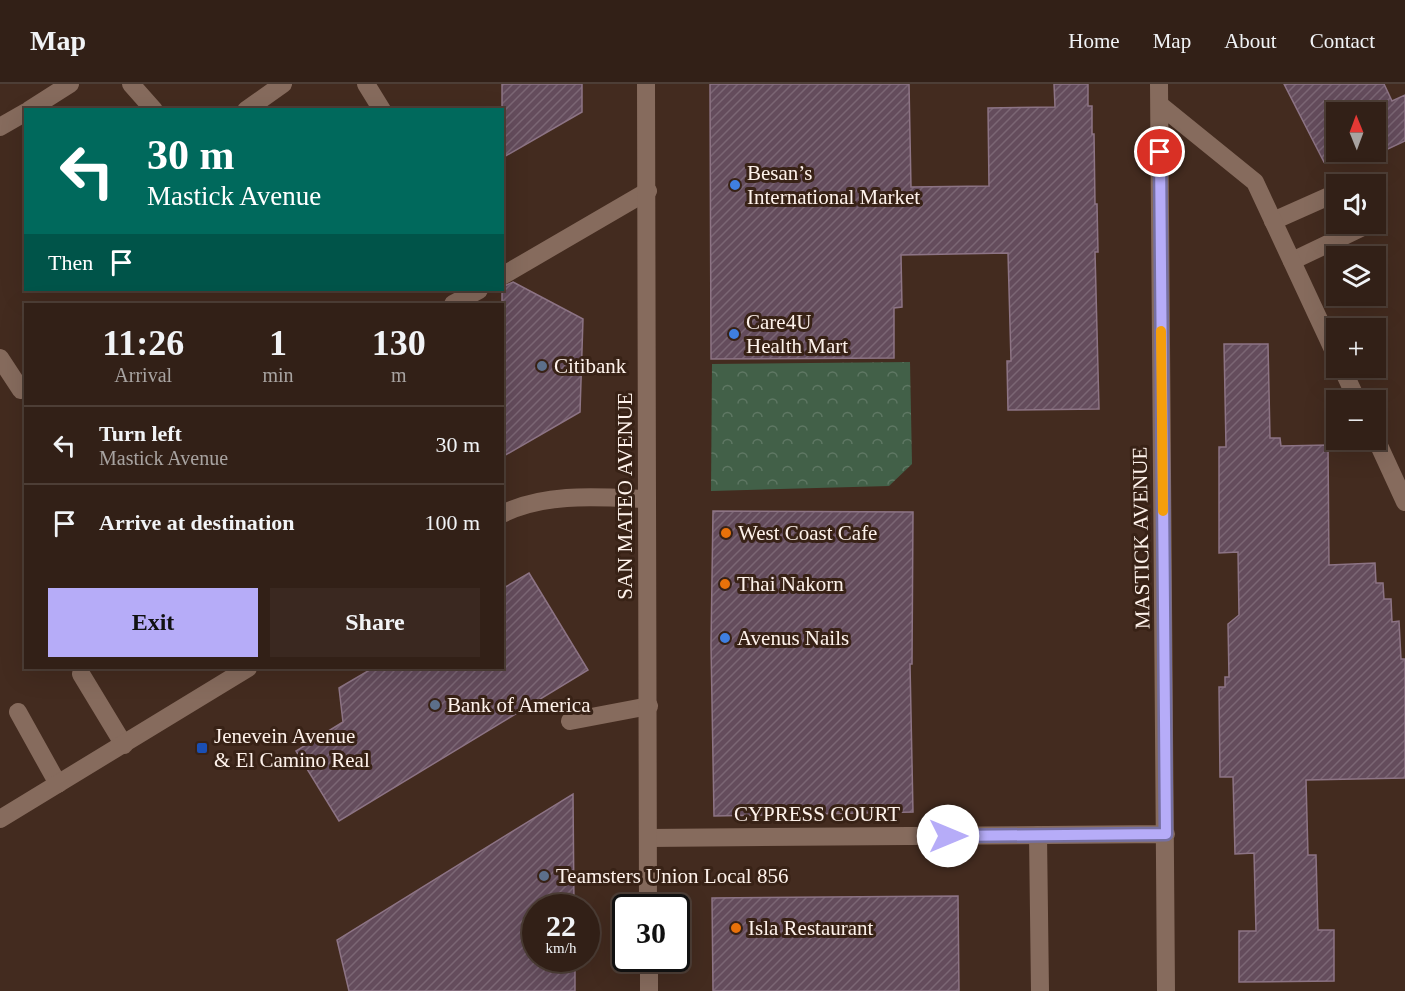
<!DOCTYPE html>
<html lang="en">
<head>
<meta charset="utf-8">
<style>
	:root { --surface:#322017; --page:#3a2820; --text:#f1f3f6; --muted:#a8a3a1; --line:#4d3e36; --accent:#b6acf8 }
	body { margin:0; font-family:"Times New Roman",serif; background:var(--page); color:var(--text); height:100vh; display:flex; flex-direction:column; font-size:22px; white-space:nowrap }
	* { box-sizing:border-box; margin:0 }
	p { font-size:20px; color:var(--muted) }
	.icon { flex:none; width:33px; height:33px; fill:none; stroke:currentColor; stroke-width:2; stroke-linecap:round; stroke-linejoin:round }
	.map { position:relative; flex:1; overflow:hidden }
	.side { position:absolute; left:24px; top:219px; width:480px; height:366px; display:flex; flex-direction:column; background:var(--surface); border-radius:0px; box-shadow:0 6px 24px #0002,0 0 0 2px var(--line) }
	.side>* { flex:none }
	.banner { position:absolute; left:24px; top:24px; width:480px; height:183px; border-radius:0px; box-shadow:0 6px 24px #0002,0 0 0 2px var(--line); background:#00695c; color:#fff; overflow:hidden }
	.needle { width:39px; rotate:359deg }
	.fabs { position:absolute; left:1326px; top:18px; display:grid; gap:12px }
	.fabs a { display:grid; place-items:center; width:60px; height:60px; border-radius:0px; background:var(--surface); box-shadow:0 6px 24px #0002,0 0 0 2px var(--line); font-size:30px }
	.speed { position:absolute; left:522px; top:810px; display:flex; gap:12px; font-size:30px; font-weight:700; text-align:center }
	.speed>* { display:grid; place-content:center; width:78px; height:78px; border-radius:50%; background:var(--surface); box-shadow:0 6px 24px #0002,0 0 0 2px var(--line); line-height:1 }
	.speed small { font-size:15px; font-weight:400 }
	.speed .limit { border:3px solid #111; border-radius:9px; background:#fff; color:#111 }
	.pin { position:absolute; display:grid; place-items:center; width:51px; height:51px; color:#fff; margin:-26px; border:3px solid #fff; border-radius:50%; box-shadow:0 2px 6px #0007 }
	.me { position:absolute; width:66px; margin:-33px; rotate:90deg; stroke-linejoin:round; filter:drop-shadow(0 0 4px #0008) }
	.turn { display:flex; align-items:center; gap:21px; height:126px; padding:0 24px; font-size:27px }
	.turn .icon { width:78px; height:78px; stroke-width:2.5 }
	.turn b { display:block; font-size:42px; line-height:51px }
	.then { display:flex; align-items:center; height:57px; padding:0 24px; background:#0003; gap:12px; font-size:22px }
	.eta { display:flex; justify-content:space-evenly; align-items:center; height:102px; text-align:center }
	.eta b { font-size:36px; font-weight:800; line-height:42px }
	.cta { display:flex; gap:12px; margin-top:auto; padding:12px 24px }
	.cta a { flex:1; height:69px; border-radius:0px; background:var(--accent); color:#111; font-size:24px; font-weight:800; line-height:69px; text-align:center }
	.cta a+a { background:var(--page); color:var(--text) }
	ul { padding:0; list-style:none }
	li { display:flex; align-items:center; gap:18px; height:78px; padding:0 24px; border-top:2px solid var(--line) }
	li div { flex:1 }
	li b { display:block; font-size:22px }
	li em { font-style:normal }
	header { display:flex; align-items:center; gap:36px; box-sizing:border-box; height:84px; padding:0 30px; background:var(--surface); border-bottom:2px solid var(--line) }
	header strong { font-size:28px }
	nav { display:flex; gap:33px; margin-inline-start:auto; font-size:21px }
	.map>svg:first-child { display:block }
	.park { fill:url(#park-crowns) }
	.building { fill:url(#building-hatch); stroke:#8d7485; stroke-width:1.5 }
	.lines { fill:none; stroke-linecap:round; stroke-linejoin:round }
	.lane { stroke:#866b5d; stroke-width:18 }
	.street { stroke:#866b5d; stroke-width:18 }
	.secondary { stroke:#866b5d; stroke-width:18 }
	.route-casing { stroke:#7670a1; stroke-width:15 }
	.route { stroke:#b6acf8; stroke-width:10 }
	.slow { stroke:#f59e0b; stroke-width:10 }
	.shop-dot { fill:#3f7fe0; stroke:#382216; stroke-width:2 }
	.service-dot { fill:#5c6f8a; stroke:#382216; stroke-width:2 }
	.food-dot { fill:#e8710a; stroke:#382216; stroke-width:2 }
	.transit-dot { fill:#1a4fb4; stroke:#382216; stroke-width:2 }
	.labels { text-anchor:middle; stroke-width:6; stroke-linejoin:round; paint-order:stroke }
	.poi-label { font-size:21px; fill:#fef2eb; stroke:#382216; text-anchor:start }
	.street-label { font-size:21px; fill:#fef2eb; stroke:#382216 }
</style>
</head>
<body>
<header>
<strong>Map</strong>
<nav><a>Home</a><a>Map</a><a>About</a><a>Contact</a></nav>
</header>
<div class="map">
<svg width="1405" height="907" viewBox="0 0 1405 907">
	<defs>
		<pattern id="park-crowns" width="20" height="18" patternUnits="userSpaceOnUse" patternTransform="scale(1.5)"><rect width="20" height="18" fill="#426048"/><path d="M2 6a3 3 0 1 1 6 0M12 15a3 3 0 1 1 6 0" fill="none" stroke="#5e7763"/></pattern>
		<pattern id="building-hatch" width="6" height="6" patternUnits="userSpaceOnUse" patternTransform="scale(1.5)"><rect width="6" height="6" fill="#644c5c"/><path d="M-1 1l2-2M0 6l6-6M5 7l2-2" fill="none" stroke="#7b6674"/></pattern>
	</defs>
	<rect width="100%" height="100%" fill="#432b1f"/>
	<!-- park -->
	<path class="park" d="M910,278l2,102 -23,22 -178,5 1,-127z"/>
	<!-- building -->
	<path class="building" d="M502,0h80v28l-80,46z
		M710,0h199l2,103 78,-1 -1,-78 67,-1 -1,-23h34v22h4v28h2l1,70h2l1,48h-3l4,157 -91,1 -1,-49h4l-3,-108 -107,2 1,52 -8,1v50l-183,1z
		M1284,0h100l8,17 13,-6v46l-45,21 -5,-10h21v-40h-40v40h10l-22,10z
		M513,198l70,37 -3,93 -78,45v-170z
		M1224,260h44l2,94h10l1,8 47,-1 1,120 46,-2 1,20h7l1,16h7l1,23 7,-1 2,38h4v119l-99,2 2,75h8l2,75h16v51l-95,1v-51h17l-2,-78 -19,1 -2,-77h-13l-1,-90h6v-10h4l-1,-53 11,-9 -1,-63 -19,1v-106h7z
		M713,427l200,1 -1,152h-2l3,148 -199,4 -3,-171z
		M529,489l59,97 -249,151 -43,-70 47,-29 -4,-34 34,-20h129v-79z
		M573,710l1,114h-38v50h39v33h-226l-12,-51z
		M958,812l1,95h-246l-1,-93z"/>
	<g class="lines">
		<!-- lane -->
		<path class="lane" d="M131,0l23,26
			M366,0l16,26
			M246,26l37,-26
			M1273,137l63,-28
			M1292,177l71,-34 -2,-3
			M502,192l146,-85
			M453,220l26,-14
			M0,274l21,32
			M81,590l43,71
			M18,628l40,72
			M570,637l79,-15
			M1038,751l2,156"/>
		<!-- street -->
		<path class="street" d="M1159,0l7,907
			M1160,21l95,77 81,174
			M29,26l41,-26
			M0,43l26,-15
			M1342,284l15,32
			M1376,355l29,63
			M502,430c44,-22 98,-17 145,-15
			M0,735l248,-151
			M648,754l518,-4"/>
		<!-- secondary -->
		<path class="secondary" d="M646,0l2,824
			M649,874v33"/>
	</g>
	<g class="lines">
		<!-- route casing -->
		<g class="route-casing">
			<path id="route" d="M948,752l218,-2 -6,-682"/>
		</g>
		<!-- route -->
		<use href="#route" class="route"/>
		<!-- slow -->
		<path class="slow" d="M1161,247l2,180"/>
	</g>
	<!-- markers -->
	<g class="shop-dot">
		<circle cx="735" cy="101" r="6"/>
		<circle cx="734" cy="250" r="6"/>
		<circle cx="725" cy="554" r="6"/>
	</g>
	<g class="service-dot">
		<circle cx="542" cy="282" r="6"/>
		<circle cx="435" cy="621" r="6"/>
		<circle cx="544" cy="792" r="6"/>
	</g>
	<g class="food-dot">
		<circle cx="726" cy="449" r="6"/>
		<circle cx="725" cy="500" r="6"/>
		<circle cx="736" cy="844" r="6"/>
	</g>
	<rect class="transit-dot" x="196" y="658" width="12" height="12" rx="3"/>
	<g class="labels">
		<!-- poi labels -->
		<g class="poi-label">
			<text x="747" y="96">Besan’s<tspan x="747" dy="24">International Market</tspan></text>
			<text x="746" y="245">Care4U<tspan x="746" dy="24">Health Mart</tspan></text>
			<text x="554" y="289">Citibank</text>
			<text x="738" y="456">West Coast Cafe</text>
			<text x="737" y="507">Thai Nakorn</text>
			<text x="737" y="561">Avenus Nails</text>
			<text x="447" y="628">Bank of America</text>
			<text x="214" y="659">Jenevein Avenue<tspan x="214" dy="24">&amp; El Camino Real</tspan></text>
			<text x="556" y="799">Teamsters Union Local 856</text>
			<text x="748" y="851">Isla Restaurant</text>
		</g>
		<!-- street labels -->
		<g class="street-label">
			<text transform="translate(625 412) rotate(-90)" y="7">SAN MATEO AVENUE</text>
			<text transform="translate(1141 454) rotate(-91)" y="7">MASTICK AVENUE</text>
			<text x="817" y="737">CYPRESS COURT</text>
		</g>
	</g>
</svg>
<div class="fabs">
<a><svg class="needle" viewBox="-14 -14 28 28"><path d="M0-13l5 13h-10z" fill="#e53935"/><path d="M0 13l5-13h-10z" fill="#a8a3a1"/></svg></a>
<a><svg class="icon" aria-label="sound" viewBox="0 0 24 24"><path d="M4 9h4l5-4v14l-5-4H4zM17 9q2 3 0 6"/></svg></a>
<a><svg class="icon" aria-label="layers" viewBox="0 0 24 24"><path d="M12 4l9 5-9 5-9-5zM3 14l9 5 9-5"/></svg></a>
<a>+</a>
<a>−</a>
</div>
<div class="speed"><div>22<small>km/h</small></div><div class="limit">30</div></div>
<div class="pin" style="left:1160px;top:68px;background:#d93025"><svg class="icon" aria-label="arrive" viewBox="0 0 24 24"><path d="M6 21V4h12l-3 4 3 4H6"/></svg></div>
<svg class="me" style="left:948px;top:752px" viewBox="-20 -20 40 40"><circle r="19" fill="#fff"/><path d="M0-13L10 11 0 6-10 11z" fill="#b6acf8"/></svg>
<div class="banner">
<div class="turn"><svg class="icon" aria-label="left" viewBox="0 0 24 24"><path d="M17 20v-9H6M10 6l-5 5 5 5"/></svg><div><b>30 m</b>Mastick Avenue</div></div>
<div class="then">Then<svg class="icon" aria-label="arrive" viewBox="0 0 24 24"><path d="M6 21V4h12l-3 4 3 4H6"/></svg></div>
</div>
<section class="side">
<div class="eta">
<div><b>11:26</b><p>Arrival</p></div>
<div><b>1</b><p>min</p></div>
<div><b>130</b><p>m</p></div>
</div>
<ul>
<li><svg class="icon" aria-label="left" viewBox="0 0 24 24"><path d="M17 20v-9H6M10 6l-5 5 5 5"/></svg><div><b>Turn left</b><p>Mastick Avenue</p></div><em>30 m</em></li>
<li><svg class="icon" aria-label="arrive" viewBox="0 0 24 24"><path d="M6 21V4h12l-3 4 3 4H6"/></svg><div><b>Arrive at destination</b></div><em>100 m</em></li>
</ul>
<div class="cta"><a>Exit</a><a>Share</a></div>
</section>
</div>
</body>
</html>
